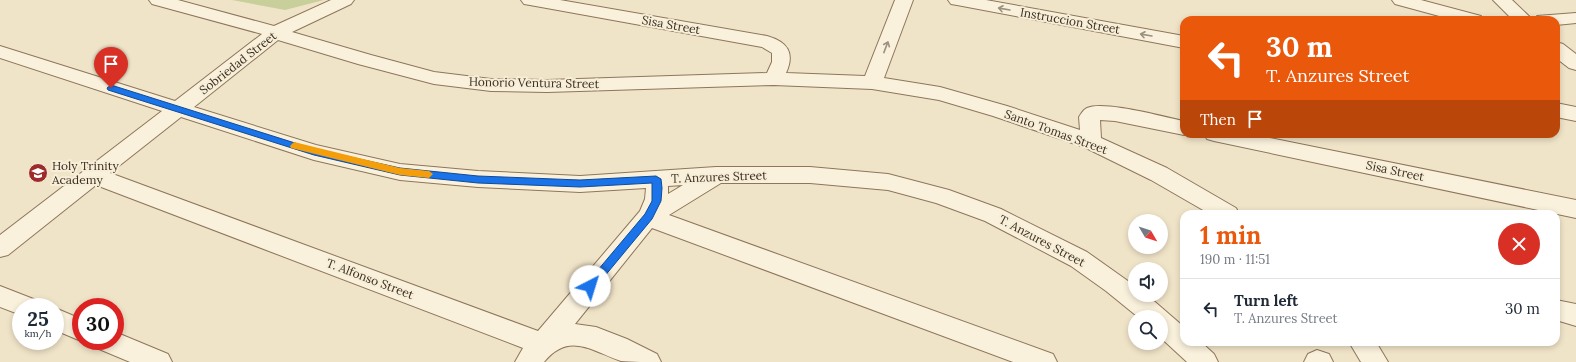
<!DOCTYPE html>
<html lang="en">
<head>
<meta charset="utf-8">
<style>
	:root { --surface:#fff; --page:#f6f6f7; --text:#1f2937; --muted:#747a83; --line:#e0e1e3; --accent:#ea580c }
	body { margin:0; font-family:Lora,serif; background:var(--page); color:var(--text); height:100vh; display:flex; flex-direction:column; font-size:15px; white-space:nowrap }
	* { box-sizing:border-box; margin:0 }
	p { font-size:13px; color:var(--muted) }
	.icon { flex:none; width:22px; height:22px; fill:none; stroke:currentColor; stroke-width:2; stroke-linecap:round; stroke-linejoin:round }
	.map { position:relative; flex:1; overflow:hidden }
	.panel { position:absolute; left:1180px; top:210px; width:380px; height:136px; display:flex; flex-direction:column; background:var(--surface); border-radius:12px; box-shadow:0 2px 6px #0003 }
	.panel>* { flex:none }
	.banner { position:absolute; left:1180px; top:16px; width:380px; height:122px; border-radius:12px; box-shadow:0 2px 6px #0003; background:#ea580c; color:#fff; overflow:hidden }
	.needle { width:26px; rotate:129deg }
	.fabs { position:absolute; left:1128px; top:214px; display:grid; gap:8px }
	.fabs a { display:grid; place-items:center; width:40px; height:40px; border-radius:50%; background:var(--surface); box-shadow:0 2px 6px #0003; font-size:20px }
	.speed { position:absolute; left:12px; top:298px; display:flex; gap:8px; font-size:20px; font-weight:700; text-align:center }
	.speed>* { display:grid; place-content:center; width:52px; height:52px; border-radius:50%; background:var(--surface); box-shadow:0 2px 6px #0003; line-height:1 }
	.speed small { font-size:10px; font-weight:400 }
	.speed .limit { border:6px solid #d22; background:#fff; color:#111 }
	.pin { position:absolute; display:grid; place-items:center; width:34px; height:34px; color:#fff; margin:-41px -17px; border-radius:50% 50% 50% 0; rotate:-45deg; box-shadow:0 0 4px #0007 }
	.pin .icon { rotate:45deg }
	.me { position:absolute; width:44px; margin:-22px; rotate:40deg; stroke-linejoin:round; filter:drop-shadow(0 0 3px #0008) }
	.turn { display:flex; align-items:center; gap:14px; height:84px; padding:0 20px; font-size:18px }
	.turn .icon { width:52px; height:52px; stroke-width:2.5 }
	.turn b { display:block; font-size:28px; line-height:34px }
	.then { display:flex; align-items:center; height:38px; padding:0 20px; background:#0003; gap:8px; font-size:15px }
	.round { display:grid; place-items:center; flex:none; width:42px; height:42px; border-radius:21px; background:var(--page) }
	.overview { display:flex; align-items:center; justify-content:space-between; height:68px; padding:0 20px }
	h1 { font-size:24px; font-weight:700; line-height:30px; color:var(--accent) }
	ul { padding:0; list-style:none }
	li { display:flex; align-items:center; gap:12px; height:60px; padding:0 20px; border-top:1px solid var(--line) }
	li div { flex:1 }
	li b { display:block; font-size:15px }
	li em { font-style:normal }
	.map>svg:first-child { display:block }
	.green { fill:#c9cf9b }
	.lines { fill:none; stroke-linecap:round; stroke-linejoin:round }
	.minor-casing { stroke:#8d765c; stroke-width:2 }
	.minor { fill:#faf1dc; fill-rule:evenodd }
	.oneway { stroke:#9c907e }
	.route { fill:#1a73e8; stroke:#114b97 }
	.slow { fill:#f59e0b }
	.labels { text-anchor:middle; stroke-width:4; stroke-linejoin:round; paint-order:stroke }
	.street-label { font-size:12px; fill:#3d2e20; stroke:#f7eed8 }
	.poi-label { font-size:12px; fill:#3d2e20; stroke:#f7eed8; text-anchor:start }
</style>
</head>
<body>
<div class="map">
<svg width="1576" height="362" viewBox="0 0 1576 362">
	<rect width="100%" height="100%" fill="#f0e4c8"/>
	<!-- green -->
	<path class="green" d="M232,0h92l-39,10z"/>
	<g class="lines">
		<!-- minor casing -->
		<g class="minor-casing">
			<path id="minor" d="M149,0h29l96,26 57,-26h23l-3,4 -59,28 79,23 63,17 57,7 56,1 220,-7 5,-11v-9l-10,-6 -232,-42 -6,-1 -3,-4h39l207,36c21,6 28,17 19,37l79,3 30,-76h18l-29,78 56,9 67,19 73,24 -1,-13c2,-3 4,-7 8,-9 16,-8 77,9 97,13v13h4l-4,1 -69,-14 -15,-1 1,18 66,30 69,40 3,6h-29l-59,-34 -67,-33 -91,-31 -54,-16 -67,-11 -98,-4 -227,7 -56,-1 -57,-7 -76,-20 -80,-24 -84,67 122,38 84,19 78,7 102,5 136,-9h94l78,7 61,16 52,19 86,43 48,34v9h12l37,32v15h17l13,12 4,8h-31l-26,-24v-21h-23l-32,-26 -35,-25 -86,-45 -49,-18 -48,-13 -78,-7h-89l-52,32 384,139 4,8h-44l-361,-134 -77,96 21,3 31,12 30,15 4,8c-10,0 -31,0 -40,-1 -29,-10 -52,-30 -77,1h-29l8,-14 -427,-163 -88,70 -8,2v-22l162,-124 -162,-53v-12l175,55 87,-67 -110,-30zM181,117l133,43 86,20 78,7 102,5 66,-4 -1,11 -5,12 -102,120 -428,-158zM683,185l-15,9v-8z
				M948,0h38l198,36v12l-227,-43 -6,-1z
				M1392,0h29l60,16 3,4h-30l-59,-16z
				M1493,0h19l21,20h-20z
				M1576,13v10l-20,2v-5h-22l3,-4z
				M1556,42l7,2 13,10v16l-7,-2 -13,-10z
				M1556,103l20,4v14l-20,-4z
				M1204,134h46l326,66v18l-362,-77 -7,-2z
				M0,286l36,14 4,7h-19v8l-21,-8z
				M1556,300l20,4v22l-20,-6z
				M55,308l26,11v22l-26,-11z
				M115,332l53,22 4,8h-42l-31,-13 -4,-8h20z
				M1349,342h27l12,20h-27z
				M1317,350l12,4 4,8h-29l4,-8z"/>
		</g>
		<!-- minor -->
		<use href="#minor" class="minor"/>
	</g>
	<!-- one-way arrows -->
	<defs><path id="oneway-shaft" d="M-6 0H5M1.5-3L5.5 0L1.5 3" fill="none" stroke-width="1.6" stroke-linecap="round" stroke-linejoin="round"/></defs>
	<g class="oneway">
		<use href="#oneway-shaft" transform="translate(1004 9) rotate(-170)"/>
		<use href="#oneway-shaft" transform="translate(1146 35) rotate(-170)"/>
		<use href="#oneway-shaft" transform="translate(886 47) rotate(-69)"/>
	</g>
	<!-- route -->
	<path class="route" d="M111,85l203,64 86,19 78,8 102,4 76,-4 5,3 1,9 -1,13 -9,18 -58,70 -4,1 -3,-1 -2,-3 2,-3 58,-69 7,-13v-18l-72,4 -102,-4 -78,-8 -86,-20 -206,-65 -1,-2z"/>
	<!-- slow -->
	<path class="slow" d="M294,142l106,26 29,3 4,3 -4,4 -29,-3 -109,-27 -1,-2z"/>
	<!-- icons -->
	<defs>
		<g id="school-disc" transform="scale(1)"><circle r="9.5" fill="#9e2a2b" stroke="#f7eed8"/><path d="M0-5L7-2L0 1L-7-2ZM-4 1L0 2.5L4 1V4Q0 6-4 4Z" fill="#fff"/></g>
	</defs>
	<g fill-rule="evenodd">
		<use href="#school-disc" x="38" y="173"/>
	</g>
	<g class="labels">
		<!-- street labels -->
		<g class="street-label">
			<text transform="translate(1070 21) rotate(10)" y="4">Instruccion Street</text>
			<text transform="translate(671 25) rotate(10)" y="4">Sisa Street</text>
			<text transform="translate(238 63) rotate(-38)" y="4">Sobriedad Street</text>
			<text transform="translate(534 83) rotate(1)" y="4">Honorio Ventura Street</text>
			<text transform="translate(1056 132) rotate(20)" y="4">Santo Tomas Street</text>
			<text transform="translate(1395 171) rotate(12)" y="4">Sisa Street</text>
			<text transform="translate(719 177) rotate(-2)" y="4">T. Anzures Street</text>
			<text transform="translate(1042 241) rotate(28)" y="4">T. Anzures Street</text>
			<text transform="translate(370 279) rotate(21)" y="4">T. Alfonso Street</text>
		</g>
		<!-- poi labels -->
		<g class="poi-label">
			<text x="52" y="170">Holy Trinity<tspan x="52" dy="14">Academy</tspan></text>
		</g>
	</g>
</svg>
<div class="fabs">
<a><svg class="needle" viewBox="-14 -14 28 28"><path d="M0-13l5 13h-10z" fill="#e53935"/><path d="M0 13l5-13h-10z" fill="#747a83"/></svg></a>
<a><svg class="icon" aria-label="sound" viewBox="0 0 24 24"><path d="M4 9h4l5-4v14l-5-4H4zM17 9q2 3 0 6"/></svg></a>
<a><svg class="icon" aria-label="search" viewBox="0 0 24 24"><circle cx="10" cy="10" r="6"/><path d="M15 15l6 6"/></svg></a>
</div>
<div class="speed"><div>25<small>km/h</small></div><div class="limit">30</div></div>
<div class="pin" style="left:111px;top:88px;background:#d93025"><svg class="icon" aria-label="arrive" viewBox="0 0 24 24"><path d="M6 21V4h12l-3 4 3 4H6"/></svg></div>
<svg class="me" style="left:590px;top:286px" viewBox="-20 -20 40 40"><circle r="19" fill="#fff"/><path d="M0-13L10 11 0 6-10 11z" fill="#1a73e8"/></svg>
<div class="banner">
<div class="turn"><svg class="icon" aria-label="left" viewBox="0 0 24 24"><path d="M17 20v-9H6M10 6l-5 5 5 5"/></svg><div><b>30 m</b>T. Anzures Street</div></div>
<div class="then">Then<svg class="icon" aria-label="arrive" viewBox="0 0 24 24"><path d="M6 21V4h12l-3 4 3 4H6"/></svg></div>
</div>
<section class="panel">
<div class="overview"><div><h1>1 min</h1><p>190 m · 11:51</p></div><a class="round" style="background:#d93025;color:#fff"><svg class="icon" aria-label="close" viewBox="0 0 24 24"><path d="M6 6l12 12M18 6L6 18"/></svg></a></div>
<ul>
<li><svg class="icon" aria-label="left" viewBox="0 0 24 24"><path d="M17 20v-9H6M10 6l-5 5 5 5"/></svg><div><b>Turn left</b><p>T. Anzures Street</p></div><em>30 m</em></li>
</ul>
</section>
</div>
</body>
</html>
